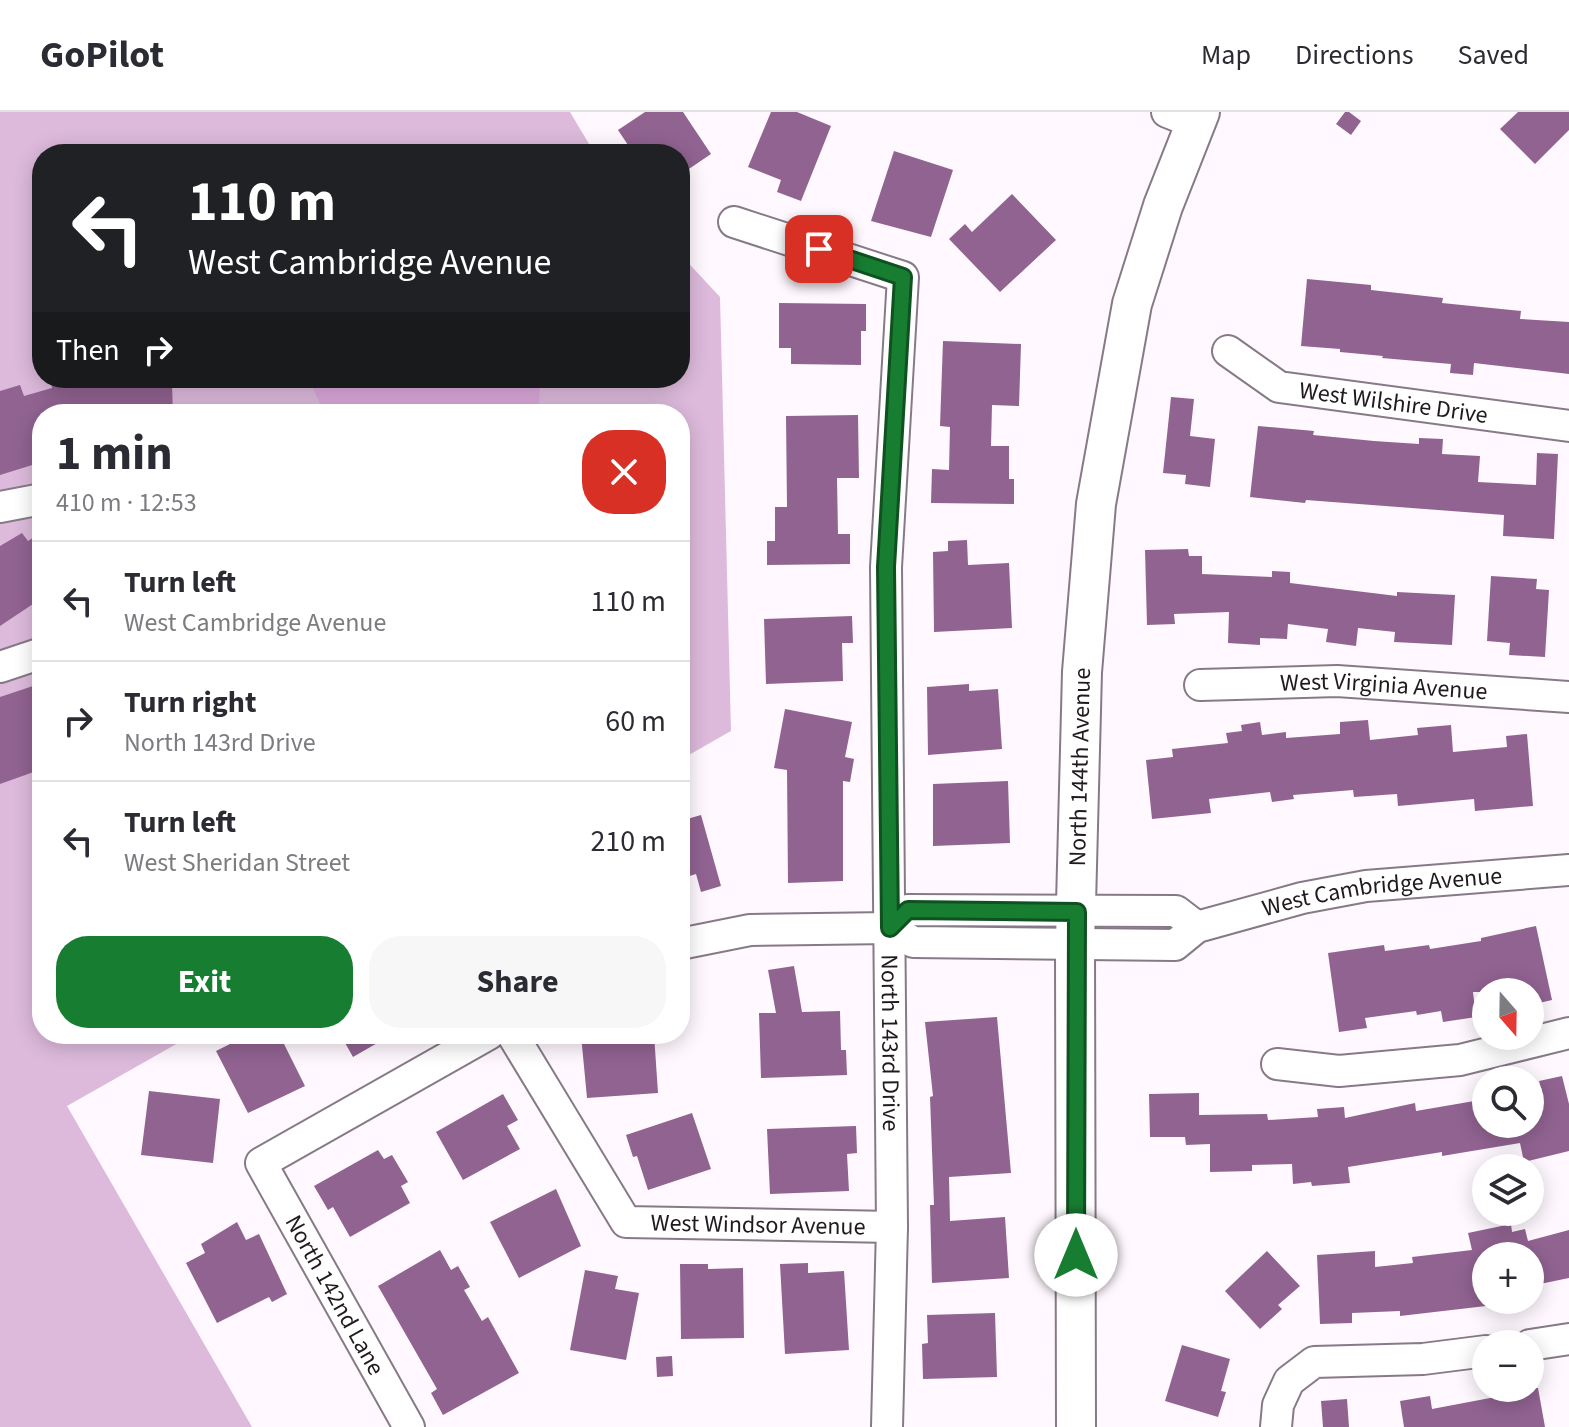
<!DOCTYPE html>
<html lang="en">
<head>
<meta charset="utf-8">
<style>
	:root { --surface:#fff; --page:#f7f7f7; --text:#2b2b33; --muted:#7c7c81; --line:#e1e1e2; --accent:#177d31 }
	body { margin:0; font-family:"Source Sans 3",sans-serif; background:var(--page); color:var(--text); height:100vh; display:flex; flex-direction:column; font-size:30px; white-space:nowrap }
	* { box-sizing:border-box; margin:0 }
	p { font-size:26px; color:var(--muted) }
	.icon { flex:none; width:44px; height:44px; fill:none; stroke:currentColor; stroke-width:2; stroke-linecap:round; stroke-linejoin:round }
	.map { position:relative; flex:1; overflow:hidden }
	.sheet { position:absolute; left:32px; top:292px; width:658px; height:640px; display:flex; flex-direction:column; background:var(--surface); border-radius:32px; box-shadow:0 4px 20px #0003 }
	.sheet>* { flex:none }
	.banner { position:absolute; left:32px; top:32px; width:658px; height:244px; border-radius:32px; box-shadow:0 4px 20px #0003; background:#202124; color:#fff; overflow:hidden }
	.needle { width:52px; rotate:160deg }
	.controls { position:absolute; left:1472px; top:866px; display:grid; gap:16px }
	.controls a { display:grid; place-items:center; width:72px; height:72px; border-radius:50%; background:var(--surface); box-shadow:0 4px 20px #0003; font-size:40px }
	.pin { position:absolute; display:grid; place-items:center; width:68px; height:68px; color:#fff; margin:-34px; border-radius:16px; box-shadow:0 4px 12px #0006 }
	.me { position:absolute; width:88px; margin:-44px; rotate:0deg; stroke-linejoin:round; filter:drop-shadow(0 0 6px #0008) }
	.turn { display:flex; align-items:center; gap:28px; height:168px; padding:0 24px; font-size:36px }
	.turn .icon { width:104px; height:104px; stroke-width:2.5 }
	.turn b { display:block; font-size:56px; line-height:68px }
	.then { display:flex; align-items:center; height:76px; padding:0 24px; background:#0003; gap:16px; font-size:30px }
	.round { display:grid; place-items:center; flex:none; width:84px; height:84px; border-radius:32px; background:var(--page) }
	.headline { display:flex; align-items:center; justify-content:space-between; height:136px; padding:0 24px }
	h1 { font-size:48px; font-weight:700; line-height:60px }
	.primary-button { display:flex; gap:16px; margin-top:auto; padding:16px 24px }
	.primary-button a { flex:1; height:92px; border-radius:32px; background:var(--accent); color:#fff; font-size:32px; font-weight:700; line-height:92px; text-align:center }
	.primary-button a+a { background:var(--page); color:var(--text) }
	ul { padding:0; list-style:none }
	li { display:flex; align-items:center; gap:24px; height:120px; padding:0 24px; border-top:2px solid var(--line) }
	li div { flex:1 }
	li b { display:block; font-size:30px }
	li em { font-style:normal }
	header { display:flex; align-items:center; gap:48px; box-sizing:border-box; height:112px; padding:0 40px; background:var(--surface); border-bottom:2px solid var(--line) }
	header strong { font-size:38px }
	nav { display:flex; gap:44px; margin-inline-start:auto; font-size:28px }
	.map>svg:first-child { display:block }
	.green { fill:#ddbadc }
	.water { fill:#dba8da }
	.building { fill:#916391 }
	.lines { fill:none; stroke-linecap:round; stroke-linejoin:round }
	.minor-casing { stroke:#877a87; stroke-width:34 }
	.major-casing { stroke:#877a87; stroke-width:42 }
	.minor { stroke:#fff; stroke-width:30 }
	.major { stroke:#fff; stroke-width:38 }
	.route-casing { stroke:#0f5120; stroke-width:20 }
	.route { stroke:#177d31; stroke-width:14 }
	.labels { text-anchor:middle; stroke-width:8; stroke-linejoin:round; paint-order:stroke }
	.street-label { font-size:24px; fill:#201a1f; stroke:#fff }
</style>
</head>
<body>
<header>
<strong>GoPilot</strong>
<nav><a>Map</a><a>Directions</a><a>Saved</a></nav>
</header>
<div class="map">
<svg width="1569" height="1315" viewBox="0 0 1569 1315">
	<rect width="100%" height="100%" fill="#fff8fe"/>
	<!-- green -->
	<path class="green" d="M0,0h570l25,42h-553v224h638v-124l40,43 11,434 -51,29v-346h-638v620h152l-127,72 185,321h-252z"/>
	<!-- water -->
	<path class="water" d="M308,266h232l-1,36h-214z"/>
	<!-- building -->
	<path class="building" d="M645,0h38l28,42 -31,21v-21h-46l-16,-24z
		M771,0h26l34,14 -30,75 -24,-9 4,-12 -33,-13z
		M1345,0h4l12,9 -10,14 -15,-11z
		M1518,0h51v18l-34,34 -35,-35z
		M894,39l59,19 -22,67 -60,-16z
		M1012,82l44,46 -56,52 -51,-53 16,-15 7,8z
		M1307,167l64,6v5l72,8 -1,5 79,8 -1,8 49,3v52l-95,-11 -1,12 -23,-2 1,-9 -69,-6 1,-2 -43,-4v-3l-39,-3z
		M779,191l87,1v27h-5v34l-70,-1v-16h-12z
		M943,229l78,3 -2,62 -27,-1 -1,41h18v33h5v25l-83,-1 1,-34 17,1 1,-43 -10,-1z
		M51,266h84v8l37,-2 1,30h-131v48l-42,13v-84l20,-6 4,11 28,-8z
		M1171,285l23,2 -4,37 25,3 -5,48 -25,-3 1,-9 -23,-2z
		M858,303l1,63h-22l1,56h12v30l-83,1v-24h8v-34h12l-1,-91z
		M1258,314l56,5 -1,4 61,6 45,3v-6l24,1 -1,15 38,2 -2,26 58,3 1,-32 21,1 -4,85 -51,-3 1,-21 -198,-15 -1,3 -55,-6z
		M42,420v66l-42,28v-80l22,-13 6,8z
		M967,428l1,25 41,-2 3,65 -78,4 -1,-80 15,-1v-10z
		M1188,437l1,7h13v18l70,3v-6l18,1v11l107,13v-4l58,3 -3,50 -58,-3 1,-10 -37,-4 -2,18 -30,-4 2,-13 -40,-5 -1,15 -27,-1v7l-32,-2 1,-31 -55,2 1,10 -28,1 -2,-75z
		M1491,464l46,3 -1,10 13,1 -4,67 -36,-2 1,-12 -23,-2z
		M852,504l1,27h-11l1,38 -77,3 -2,-65z
		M42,571v86l-42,15v-87z
		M969,572v7l29,-2 4,60 -74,6 -1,-68z
		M785,597l67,13 -7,35 9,2 -4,23 -7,-1v100l-55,2 -1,-113 -13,-2z
		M1368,608l2,20 48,-5 -1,-7 34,-3 2,27 54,-5 -1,-11 21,-2 6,72 -58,5 -1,-12 -76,7 -1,-12 -43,3 -1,-7 -60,5 1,4 -22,3 -2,-10 -61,7 2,14 -59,6 -6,-59 27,-3 -1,-8 56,-6 -2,-10 16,-2 -1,-6 19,-3 2,13 24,-3v6l54,-4v-12z
		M1008,669l2,62 -77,3v-62z
		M701,703l20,71 -20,6 -5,-18 -16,5v-58z
		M1536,814l16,74 -22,5v-13h-57l3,25 -33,5 -2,-11 -24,4 -1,-4 -51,7 2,10 -28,4 -11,-79 56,-8 1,6 44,-6 1,4 51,-8v-3z
		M794,854l8,46 38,-1 1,39h5l1,25 -86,3 -2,-65h17l-8,-43z
		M997,905l14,156 -62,4 1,44 55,-4 4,61 -77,5 -2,-78h4l-4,-108 3,-1 -8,-74z
		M250,922h29l26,52 -57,27 -32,-62z
		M340,922h53l-40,23z
		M597,922h57l4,59 -71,5 -6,-63z
		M1562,964l7,28v47l-45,11 -4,-19 -78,13v-4l-94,15 2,16 -38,3 -1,-4 -18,2 -1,-20 -40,1v6l-42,1v-28l-24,1 -1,-8h-35l-1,-43 50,-1v22l68,-1 1,6 50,-3 -1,-8 27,-2 1,11 70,-15 1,8 70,-12v25h44v-30l12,-3 -3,-10z
		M149,979l71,8 -7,64 -72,-8z
		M503,982l15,26 -11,6 13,23 -57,31 -27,-48z
		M692,1001l19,56 -63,21 -11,-34 -4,1 -7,-22z
		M856,1014l1,27 -10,1 2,37 -79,3 -3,-65z
		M378,1038l6,9 8,-4 16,27 -7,4 9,17 -60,34 -17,-30 -5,3 -14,-24z
		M556,1077l25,57 -62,32 -29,-56z
		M237,1110l9,18 13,-6 28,60 -15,8 -3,-5 -52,26 -31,-60 19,-10 -4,-9z
		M1511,1112l1,8 13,-3 3,12 41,-11v48l-39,8v-30h-44v50l-86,10v-5l-48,2v10l-32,1 -3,-69 58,-4v16l38,-4 -1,-6 60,-7 -4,-17z
		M440,1138l11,20 7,-4 12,21 -6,3 18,31 6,-4 31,56 -76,42 -12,-22 6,-4 -59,-103z
		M1267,1139l33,35 -22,19 4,4 -22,20 -35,-38z
		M808,1151v10l36,-2 5,79 -64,4 -5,-90z
		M680,1152h28v5l35,-1 1,70 -63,1z
		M585,1158l33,6 -3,13 24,4 -13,67 -56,-10z
		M995,1201l2,64 -74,2 -1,-35 6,-1 -1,-28z
		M1182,1233l48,14 -9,32 5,1 -8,25 -53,-16z
		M672,1244l1,20 -16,1 -1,-20z
		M1505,1276h33l7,39h-141l-4,-26 30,-5 2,13 74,-14z
		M1347,1287l2,28h-26l-2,-26z"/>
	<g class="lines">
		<!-- minor casing -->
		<g class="minor-casing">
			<g id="minor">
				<path d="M1167,0l28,11"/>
				<path id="s1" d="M734,110l169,55 -17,290 6,660 -5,200"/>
				<path id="s2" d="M1228,239l51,36 290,39"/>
				<path d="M0,395l42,-8"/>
				<path d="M0,555l42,-14"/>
				<path id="s3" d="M1200,573l137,-4 232,16"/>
				<path d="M890,816l18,-18 268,1 21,16"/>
				<path id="s4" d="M680,832l70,-14 140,-2 23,14 262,3 22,-18 105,-29 64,-12 203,-16"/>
				<path id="s5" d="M512,922l114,188 266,5"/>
				<path d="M1277,952l62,7 121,-11 109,-27"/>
				<path d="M1530,1233l39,-6"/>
				<path d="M409,1315l-148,-264 228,-129"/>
				<path d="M1276,1315l2,-22 11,-24 25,-19 109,-3 63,-8"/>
			</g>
		</g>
		<!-- major casing -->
		<g class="major-casing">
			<g id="major">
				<path id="s6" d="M1076,1315l-1,-484 7,-271 14,-168 36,-200 31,-98 37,-94"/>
			</g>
		</g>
		<!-- minor -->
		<use href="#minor" class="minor"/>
		<!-- major -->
		<use href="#major" class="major"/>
	</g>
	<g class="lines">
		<!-- route casing -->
		<g class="route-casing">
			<path id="route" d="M819,137l84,28 -17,290 4,361 18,-18 169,2 -1,343"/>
		</g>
		<!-- route -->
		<use href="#route" class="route"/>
	</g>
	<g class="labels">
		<!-- street labels -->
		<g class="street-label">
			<text dy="8" stroke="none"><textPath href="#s2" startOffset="178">West Wilshire Drive</textPath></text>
			<text dy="8" stroke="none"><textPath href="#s3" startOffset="184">West Virginia Avenue</textPath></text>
			<text dy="8" stroke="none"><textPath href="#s6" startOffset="660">North 144th Avenue</textPath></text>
			<text dy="8" stroke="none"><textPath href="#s4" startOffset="718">West Cambridge Avenue</textPath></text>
			<text dy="8" stroke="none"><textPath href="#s1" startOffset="944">North 143rd Drive</textPath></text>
			<text dy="8" stroke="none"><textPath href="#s5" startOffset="352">West Windsor Avenue</textPath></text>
			<text transform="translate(335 1183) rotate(61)" y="8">North 142nd Lane</text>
		</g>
	</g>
</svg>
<div class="controls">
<a><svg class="needle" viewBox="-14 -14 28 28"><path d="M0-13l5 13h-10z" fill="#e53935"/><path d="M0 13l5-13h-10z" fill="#7c7c81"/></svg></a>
<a><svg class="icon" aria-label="search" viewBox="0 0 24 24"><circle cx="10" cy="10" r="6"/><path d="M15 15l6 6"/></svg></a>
<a><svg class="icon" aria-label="layers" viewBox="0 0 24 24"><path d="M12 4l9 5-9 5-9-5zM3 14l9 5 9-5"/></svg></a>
<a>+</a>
<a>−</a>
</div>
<div class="pin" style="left:819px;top:137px;background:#d93025"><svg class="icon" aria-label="arrive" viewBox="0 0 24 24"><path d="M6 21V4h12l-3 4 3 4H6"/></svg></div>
<svg class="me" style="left:1076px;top:1143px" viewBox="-20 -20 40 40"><circle r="19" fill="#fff"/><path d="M0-13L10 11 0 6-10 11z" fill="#177d31"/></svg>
<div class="banner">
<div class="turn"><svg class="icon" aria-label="left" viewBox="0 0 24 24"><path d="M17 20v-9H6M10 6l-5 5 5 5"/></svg><div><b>110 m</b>West Cambridge Avenue</div></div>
<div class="then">Then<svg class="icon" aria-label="right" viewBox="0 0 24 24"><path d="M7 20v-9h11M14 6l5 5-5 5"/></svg></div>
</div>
<section class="sheet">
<div class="headline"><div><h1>1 min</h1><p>410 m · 12:53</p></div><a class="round" style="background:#d93025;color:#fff"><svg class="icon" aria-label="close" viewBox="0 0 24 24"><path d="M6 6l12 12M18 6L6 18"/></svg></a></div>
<ul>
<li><svg class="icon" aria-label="left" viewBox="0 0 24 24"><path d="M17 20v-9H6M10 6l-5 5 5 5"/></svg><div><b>Turn left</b><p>West Cambridge Avenue</p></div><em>110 m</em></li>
<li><svg class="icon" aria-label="right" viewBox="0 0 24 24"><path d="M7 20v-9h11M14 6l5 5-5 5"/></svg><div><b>Turn right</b><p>North 143rd Drive</p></div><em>60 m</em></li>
<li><svg class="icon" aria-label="left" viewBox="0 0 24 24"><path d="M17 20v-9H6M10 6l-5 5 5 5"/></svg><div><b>Turn left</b><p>West Sheridan Street</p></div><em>210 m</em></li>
</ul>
<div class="primary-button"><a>Exit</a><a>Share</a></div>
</section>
</div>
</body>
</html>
